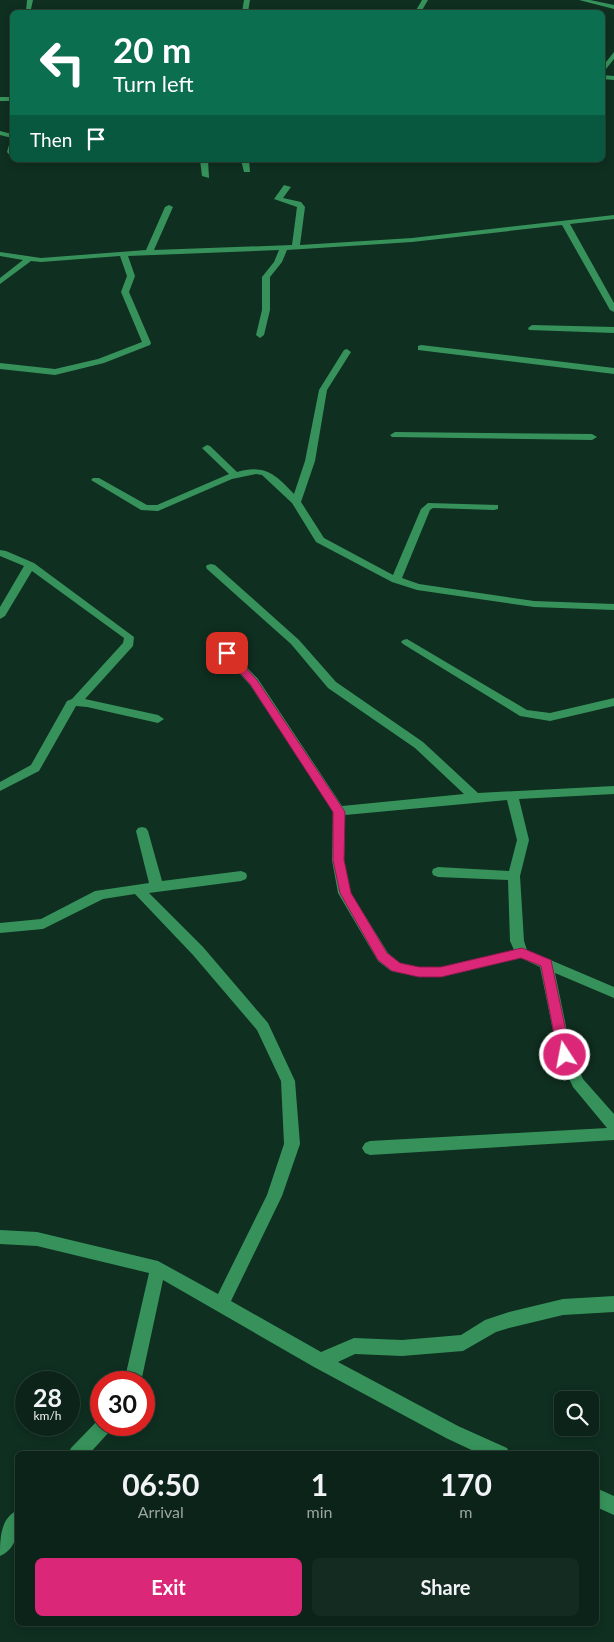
<!DOCTYPE html>
<html lang="en">
<head>
<meta charset="utf-8">
<style>
	:root { --surface:#0b2318; --page:#142b21; --text:#f1f3f6; --muted:#9aa4a2; --line:#2b4037; --accent:#db2777 }
	body { margin:0; font-family:Lato,sans-serif; background:var(--page); color:var(--text); height:100vh; display:flex; flex-direction:column; font-size:19px; white-space:nowrap }
	* { box-sizing:border-box; margin:0 }
	p { font-size:16px; color:var(--muted) }
	.icon { flex:none; width:28px; height:28px; fill:none; stroke:currentColor; stroke-width:2; stroke-linecap:round; stroke-linejoin:round }
	.map { position:relative; flex:1; overflow:hidden }
	.side { position:absolute; left:15px; top:1451px; width:584px; height:175px; display:flex; flex-direction:column; background:var(--surface); border-radius:8px; box-shadow:0 2px 8px #0003,0 0 0 1px var(--line) }
	.side>* { flex:none }
	.guide { position:absolute; left:10px; top:10px; width:595px; height:152px; border-radius:8px; box-shadow:0 2px 8px #0003,0 0 0 1px var(--line); background:#0b6e4f; color:#fff; overflow:hidden }
	.tools { position:absolute; left:554px; top:1391px; display:grid; gap:10px }
	.tools a { display:grid; place-items:center; width:45px; height:45px; border-radius:8px; background:var(--surface); box-shadow:0 2px 8px #0003,0 0 0 1px var(--line); font-size:25px }
	.speed { position:absolute; left:15px; top:1371px; display:flex; gap:10px; font-size:25px; font-weight:700; text-align:center }
	.speed>* { display:grid; place-content:center; width:65px; height:65px; border-radius:50%; background:var(--surface); box-shadow:0 2px 8px #0003,0 0 0 1px var(--line); line-height:1 }
	.speed small { font-size:12px; font-weight:400 }
	.speed .limit { border:8px solid #d22; background:#fff; color:#111 }
	.pin { position:absolute; display:grid; place-items:center; width:42px; height:42px; color:#fff; margin:-21px; border-radius:10px; box-shadow:0 2px 8px #0006 }
	.me { position:absolute; width:55px; margin:-28px; rotate:349deg; stroke-linejoin:round; filter:drop-shadow(0 0 4px #0008) }
	.turn { display:flex; align-items:center; gap:18px; height:105px; padding:0 20px; font-size:22px }
	.turn .icon { width:65px; height:65px; stroke-width:2.5 }
	.turn b { display:block; font-size:35px; line-height:42px }
	.then { display:flex; align-items:center; height:48px; padding:0 20px; background:#0003; gap:10px; font-size:19px }
	.eta { display:flex; justify-content:space-evenly; align-items:center; height:85px; text-align:center }
	.eta b { font-size:30px; font-weight:700; line-height:35px }
	.button { display:flex; gap:10px; margin-top:auto; padding:10px 20px }
	.button a { flex:1; height:58px; border-radius:8px; background:var(--accent); color:#fff; font-size:20px; font-weight:700; line-height:58px; text-align:center }
	.button a+a { background:var(--page); color:var(--text) }
	.map>svg:first-child { display:block }
	.lines { fill:none; stroke-linecap:round; stroke-linejoin:round }
	.minor { fill:#36925a; fill-rule:evenodd }
	.route { fill:#db2777; stroke:#8e194d }
</style>
</head>
<body>
<div class="map">
<svg width="614" height="1642" viewBox="0 0 614 1642">
	<rect width="100%" height="100%" fill="#0f2f20"/>
	<g class="lines">
		<!-- minor -->
		<path class="minor" d="M27,0h6l-2,9 6,3 -11,-1z
			M244,0h6l-2,12h-6z
			M422,0h6l-7,12h-6z
			M579,0h11l24,5v4z
			M614,52v7l-12,15v-7z
			M602,75l12,1v4l-12,-1z
			M0,97h12v4h-12z
			M0,131l12,3v4l-12,-3z
			M12,143v15l-5,-6 2,-7z
			M200,160h8l1,18 -7,-2z
			M241,160h8l1,12h-6z
			M284,185l7,2 -8,11 18,4 4,5 -5,38 112,-7 202,-23v4l-44,5 44,79v9l-4,-2 -48,-85 -150,17 -125,8 -5,12 -12,15v33l-6,25 -4,3 -4,-3 6,-25v-33l12,-15 5,-12 -151,6 7,20 -6,16 22,51 -1,2 -46,18 -49,12 -55,-6v-6l55,6 43,-10 44,-17 -21,-50 6,-16 -7,-20 -79,6 -10,-1 -31,23v-6l23,-18 -23,-4v-4l41,6 105,-8 19,-43 4,-2 4,2 -19,43 138,-5 5,-38 -23,-8z
			M532,325l82,2v6l-85,-3 -1,-2z
			M421,345l193,23v6l-196,-24v-4z
			M347,349l4,3 -24,38 -12,71 -14,41 23,36 69,37 28,-66 7,-6 70,2v4l-4,1 -61,-2 -3,2 -28,68 17,6 115,17 80,3v6l-80,-3 -117,-17 -25,-8 -76,-40 -24,-39 -30,-28 -6,-1 -24,5 -74,32 -17,-1 -50,-30 2,-2h6l48,27h10l72,-31 -25,-24 -2,-2 5,-3 3,1 27,26c28,-8 39,3 57,22l11,-33 14,-71 25,-40z
			M395,432l197,2 5,3 -5,3 -200,-3 -2,-2z
			M0,550l6,1 28,12 100,74 -1,9 -48,53 73,16 6,4 -6,4 -71,-16 -11,-1 -37,65 -39,20v-9l31,-17 36,-64 5,-2 51,-56 1,-5 -92,-67 -27,45 -5,3v-12l24,-41 -24,-10z
			M211,564l4,1 84,75 37,42 87,60 55,51 136,-7v8l-95,5 10,41 -9,36 4,65 3,9 87,37v11l-59,-25 17,82 11,24 31,35v26l-244,15 -5,-2 -3,-5 3,-5 5,-2 237,-13 -34,-41 -15,-32 -18,-88 -19,-9 -80,19h-22l-28,-6 -13,-10 -40,-68 -6,-33 1,-49 -83,-126 -29,-32 2,-2h8l27,28 84,127 122,-12 -49,-46 -87,-60 -37,-44 -84,-75 -1,-2 1,-2zM507,800l10,40 -8,31 -71,-4 -5,2 -1,3 1,3 5,2 70,3 2,61 4,9 -73,17h-22l-19,-4 -12,-10 -37,-60 -7,-33 1,-45z
			M407,639l120,71 23,3 64,-15v8l-64,15 -30,-5 -117,-72 -2,-2 2,-2z
			M142,827l4,1 2,3 14,50 79,-10 5,2 1,3 -1,3 -5,2 -92,12 54,54 65,76 27,58 5,63 -18,52 -51,105 90,51 33,-14 48,2 59,-5 24,-15 24,-8 54,-13 51,-3v16l-51,3 -54,13 -13,4 -33,19 -61,5 -47,-2 -17,8 120,64 49,22 3,6h-30l-34,-16 -132,-71 -151,-87 -22,102h-17l25,-109 -112,-27 -37,-2v-14l37,2 121,29 60,33 49,-99 17,-51 -3,-63 -24,-51 -64,-75 -58,-61 -32,5 -60,30 -43,4v-10l41,-4 54,-28 54,-8 -13,-52 2,-3z
			M101,1417v8h12l-3,6 -21,23h-21l3,-6z
			M596,1488l18,8v19l-18,-8z
			M18,1510c0,17 1,38 -18,46 0,-17 0,-38 18,-46z"/>
	</g>
	<!-- route -->
	<path class="route" d="M227,650l3,1 27,29 88,132 -1,48 7,33 36,60 13,10 19,4h22l81,-19 29,12 20,95 -2,4 -4,1 -5,-1 -2,-4 -17,-89 -20,-8 -80,19h-22l-27,-6 -14,-11 -38,-67 -7,-33v-48l-83,-128 -28,-31z"/>
</svg>
<div class="tools">
<a><svg class="icon" aria-label="search" viewBox="0 0 24 24"><circle cx="10" cy="10" r="6"/><path d="M15 15l6 6"/></svg></a>
</div>
<div class="speed"><div>28<small>km/h</small></div><div class="limit">30</div></div>
<div class="pin" style="left:227px;top:653px;background:#d93025"><svg class="icon" aria-label="arrive" viewBox="0 0 24 24"><path d="M6 21V4h12l-3 4 3 4H6"/></svg></div>
<svg class="me" style="left:565px;top:1055px" viewBox="-20 -20 40 40"><circle r="17" fill="#db2777" stroke="#fff" stroke-width="3"/><path d="M0-11L8 9 0 5-8 9z" fill="#fff"/></svg>
<div class="guide">
<div class="turn"><svg class="icon" aria-label="left" viewBox="0 0 24 24"><path d="M17 20v-9H6M10 6l-5 5 5 5"/></svg><div><b>20 m</b>Turn left</div></div>
<div class="then">Then<svg class="icon" aria-label="arrive" viewBox="0 0 24 24"><path d="M6 21V4h12l-3 4 3 4H6"/></svg></div>
</div>
<section class="side">
<div class="eta">
<div><b>06:50</b><p>Arrival</p></div>
<div><b>1</b><p>min</p></div>
<div><b>170</b><p>m</p></div>
</div>
<div class="button"><a>Exit</a><a>Share</a></div>
</section>
</div>
</body>
</html>
